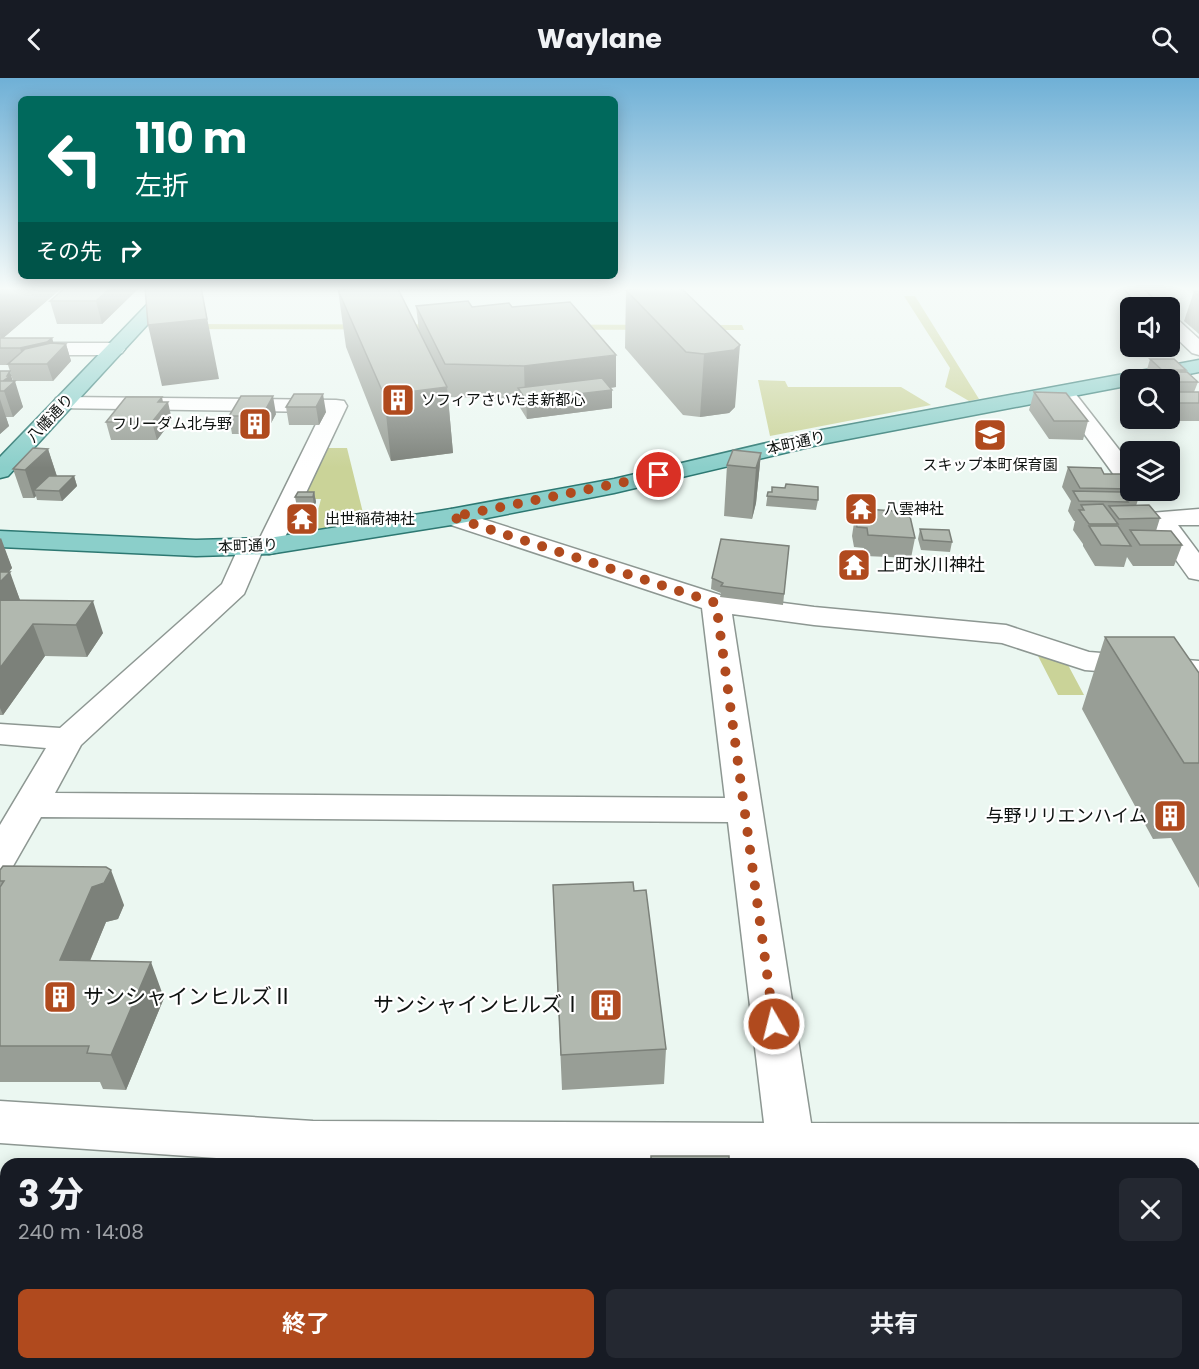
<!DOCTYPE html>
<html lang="ja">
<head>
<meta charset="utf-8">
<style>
	:root { --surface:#171b24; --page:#242831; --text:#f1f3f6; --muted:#9ea1a6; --accent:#b04a1e }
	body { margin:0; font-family:Poppins,"Noto Sans JP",sans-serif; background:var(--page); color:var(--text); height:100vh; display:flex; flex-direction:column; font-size:22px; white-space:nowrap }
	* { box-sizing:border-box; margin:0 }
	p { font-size:20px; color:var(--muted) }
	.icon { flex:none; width:33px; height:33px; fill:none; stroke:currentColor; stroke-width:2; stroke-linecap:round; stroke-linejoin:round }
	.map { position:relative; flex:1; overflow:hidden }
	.side { position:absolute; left:0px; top:1080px; width:1200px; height:212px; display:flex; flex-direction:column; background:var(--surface); border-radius:18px 18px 0 0; box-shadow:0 3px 15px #0003 }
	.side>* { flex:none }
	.top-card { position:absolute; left:18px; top:18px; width:600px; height:183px; border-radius:9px; box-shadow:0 3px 15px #0003; background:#00695c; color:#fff; overflow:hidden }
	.tools { position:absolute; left:1120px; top:219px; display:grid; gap:12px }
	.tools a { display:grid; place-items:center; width:60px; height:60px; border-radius:9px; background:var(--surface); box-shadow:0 3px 15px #0003; font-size:30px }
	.pin { position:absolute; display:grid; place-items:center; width:51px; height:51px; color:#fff; margin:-26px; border:3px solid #fff; border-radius:50%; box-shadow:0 2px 6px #0007 }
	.me { position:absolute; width:66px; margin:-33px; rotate:352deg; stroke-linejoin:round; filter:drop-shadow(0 0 4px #0008) }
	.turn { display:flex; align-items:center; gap:21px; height:126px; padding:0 18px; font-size:27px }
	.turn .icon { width:78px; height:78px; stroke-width:2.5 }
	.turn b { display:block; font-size:42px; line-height:51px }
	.then { display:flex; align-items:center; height:57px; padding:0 18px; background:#0003; gap:12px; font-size:22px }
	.round { display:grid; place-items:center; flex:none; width:63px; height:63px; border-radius:9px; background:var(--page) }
	.overview { display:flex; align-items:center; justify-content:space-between; height:102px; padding:0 18px }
	h1 { font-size:36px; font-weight:700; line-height:45px }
	.primary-button { display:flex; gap:12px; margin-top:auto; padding:12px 18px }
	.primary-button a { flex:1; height:69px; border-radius:9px; background:var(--accent); color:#fff; font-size:24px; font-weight:700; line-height:69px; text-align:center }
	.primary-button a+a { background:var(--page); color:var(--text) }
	header { display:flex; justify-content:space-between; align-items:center; height:78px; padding:0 18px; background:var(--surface); font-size:27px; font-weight:700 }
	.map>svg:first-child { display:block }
	.green { fill:#cad398 }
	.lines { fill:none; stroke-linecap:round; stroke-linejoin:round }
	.minor-casing { stroke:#8d9792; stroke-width:3 }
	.major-casing { stroke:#2d7872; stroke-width:3 }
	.minor { fill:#fff; fill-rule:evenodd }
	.major { fill:#8bcfca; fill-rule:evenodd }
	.wall { fill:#989e96 }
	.shaded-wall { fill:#7c817a }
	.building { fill:#b1b8af; stroke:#7c817a; stroke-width:1.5 }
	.route { stroke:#b04a1e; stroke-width:10; stroke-dasharray:0 18 }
	.labels { text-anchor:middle; stroke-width:4.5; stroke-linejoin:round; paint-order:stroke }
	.far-poi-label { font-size:15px; fill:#0e1210; stroke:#fff; text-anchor:start }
	.far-street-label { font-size:15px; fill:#0e1210; stroke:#fff }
	.poi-label { font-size:18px; fill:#0e1210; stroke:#fff; text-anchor:start }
	.near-poi-label { font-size:21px; fill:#0e1210; stroke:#fff; text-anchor:start }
</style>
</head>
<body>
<header><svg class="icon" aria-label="back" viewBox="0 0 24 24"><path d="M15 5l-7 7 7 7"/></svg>Waylane<svg class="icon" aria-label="search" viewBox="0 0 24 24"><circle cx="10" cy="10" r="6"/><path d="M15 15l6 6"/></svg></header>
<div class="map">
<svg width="1199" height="1291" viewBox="0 0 1199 1291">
	<rect width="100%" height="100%" fill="#ebf7f1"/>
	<!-- green -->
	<path class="green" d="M904,218h11l64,103 -10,2 -24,-14 5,-19z
		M172,246l570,1 2,5 -576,-1z
		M758,302l27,1 3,6h113l30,18 -161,31z
		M321,370h26l19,77 -54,8 9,-34h-23z
		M1038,578l30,9 16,30h-26z"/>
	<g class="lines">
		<!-- minor casing -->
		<g class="minor-casing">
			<path id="minor" d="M1123,209h18l21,21h-20z
				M1170,239l6,1 23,21v16l-7,-2 -22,-21z
				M0,265h115l7,2 3,4 -3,4 -7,2h-115z
				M1064,308l7,2 60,77v23l-9,-2 -68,-94 3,-4z
				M64,319l272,3 8,1 3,5 -69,146 -9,2 -7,-2 -18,42 -163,151 -26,48 670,5 -23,-190 -260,-86 -4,-5 4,-5 9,-3 269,86 94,12 192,18 83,27 110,9v18l-114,-9 -83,-27 -188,-18 -82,-11 79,509 388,1v44h-5v-4h-893l-301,-21v-42l313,20 451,2 -36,-301 -687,-5 -28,49 -13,4v-45l46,-77 -46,-4v-20l60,4 162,-144 19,-42 9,-2 8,2 64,-130 -266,-4 -3,-5 3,-5z
				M1199,431v16h-21l21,28v27l-10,-2 -43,-60 4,-5z
				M791,1286h56l1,5h-56z"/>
		</g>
		<!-- major casing -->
		<g class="major-casing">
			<path id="major" d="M164,209h18l-174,189 -8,2v-21z
				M1199,282v12l-40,8h-28v5l-309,59 -208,49 -163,32 -182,29 -73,2 -196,-9v-16l196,9 73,-2 182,-29 163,-30 208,-49z"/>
		</g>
		<!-- minor -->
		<use href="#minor" class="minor"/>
		<!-- major -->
		<use href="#major" class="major"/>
	</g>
	<!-- wall -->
	<path class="wall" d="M0,209h63l-60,51h49l1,5 13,1 5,17 -18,20h-40l-5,-16h-8z
		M66,209h74l-38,37h-45l-7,-23z
		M339,209h112l-2,3h-50l20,41 -3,-25 96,1 104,80 -6,1 2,20 -85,11 -8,-13v-7l-71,-2 5,56 -62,8 -45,-114 -8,-57h2z
		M675,209l60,120 -6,6 -29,4 -17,-2 -58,-67 1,-58z
		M1194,213h5v43l-15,-13z
		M1150,281l36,11v2l12,10 -4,10h5v29h-31l-2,-3h4v-38h-26z
		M0,293l13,10 10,26 -10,10h-7l3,9 -9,8z
		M1034,314l54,29 -5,19 -34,-1 -20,-29z
		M294,316l32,18 -7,13h-30l-3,-18z
		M276,336l-11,20h-33l-3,-18z
		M172,342l-15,20h-46l-5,-18z
		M48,371l9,27h17l3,10 -15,15 -25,-1 -1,-4 -2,2h-11l-10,-29z
		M761,375l-5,50 -4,16 -28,-3 3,-51z
		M1068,389l36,7h27v16h10l-5,16 24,12 -4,13 26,14 -8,21h-41l-6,-9 -3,10 -29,-1 -12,-20v-2l-10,-14 2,-9h-1l-6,-10 3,-10 -9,-14z
		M314,414l2,10 -2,5h-17l-2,-10z
		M768,414l50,8 -2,10 -50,-4z
		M855,417l15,8 -1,7 46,28 -4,20 -46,-2 -1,-8 -10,-1 -2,-11 3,-20h9v-3h-9l-1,-8z
		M920,451l32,13 -2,10 -29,-2 -3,-11z
		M0,460l12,30 -3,4 11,28 83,33 -16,24 -42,-1 -42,59h-3z
		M789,468l-6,59 -63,-8 1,-4 -10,-4 1,-11z
		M1105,559l94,36v215l-28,-50 -18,1 -71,-130z
		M0,792l124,35 -6,14 -12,3 -16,39 74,37 -38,92 -23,-1 -3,-7h-100z
		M553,807l113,164 -2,35 -102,6z
		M655,1286h87l-1,4h-86z"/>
	<!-- shaded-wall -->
	<path class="shaded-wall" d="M0,209h63l-62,53 -1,-5z
		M111,209h29l-38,37 -6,-23z
		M201,209l18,92 -57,7 -14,-61z
		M52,260l5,16 9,-10 5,17 -18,20 -6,-17h-22l-5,-16z
		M740,267l-5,62 -6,6 -29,4 4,-63z
		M616,277v32l-91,12 -1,-33z
		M10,293l3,11 2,-1 8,26 -10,10 -9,-26 -4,-8 7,-7z
		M447,309l6,66 -62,8 -7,-66z
		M612,312v18l-85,11 -1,-19z
		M323,316l3,18 -7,13 -3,-18z
		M273,318l3,18 -11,20 -3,-18z
		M162,319l2,10 4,-5 4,18 -15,20 -5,-18 6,-20z
		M0,321l9,27 -9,8z
		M48,371l9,28 -23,13 2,6 -2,2 -9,-28z
		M761,375l-5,50 -4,16 4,-51z
		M74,398l3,10 -15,15 -3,-10z
		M314,414l2,10 -2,5 -1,-10z
		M1,460l11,30 -12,14 10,-10 11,31 -21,23v-87z
		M93,523l10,32 -16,24 -11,-32z
		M33,546l12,32 -42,59 -3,-7v-40z
		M111,792l13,35 -6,14 -12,3 -31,74 -15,-36 32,-73z
		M151,884l13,36 -38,92 -15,-35z
		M100,1286h15l4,5h-21z"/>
	<!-- building -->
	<path class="building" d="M66,209h45l-15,14h-46z
		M145,209h56l6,32 -59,6z
		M367,209h30l50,100 -63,8 -46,-105z
		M655,209h20l8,3 57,55 -6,5 -30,4 -18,-2 -60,-62z
		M1194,213h5v5z
		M468,223l4,6 37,-4 3,4 58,-5 46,53 -92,11 -79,-2 -29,-58z
		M0,260h52l-5,4 -27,6h-20z
		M51,265l15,1 -19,20h-39l17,-15z
		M1150,281h24l12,11h-24z
		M0,293h10l-3,5h3l-7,5h-3z
		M1158,294h29l11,10h-28v-2h-4z
		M602,300l10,12 -86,10 -8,-12z
		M0,303h15l-11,10h-4z
		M1034,314l32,1 22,28h-34z
		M1170,314h29v11h-26l-3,-4z
		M294,316h29l-7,13h-30z
		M241,318h32l-11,20h-33z
		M126,319h36l-4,5h10l-16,20h-46z
		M33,370l15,1 -23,21 -12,-1z
		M733,372l28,3 -5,15 -29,-3z
		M1068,389l33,1 3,6h27v15l-51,-1z
		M49,398h25l-15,15 -25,-1z
		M786,406l32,3v13l-51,-4 1,-4h4v-5l13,1z
		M1073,413l48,1 7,10 -49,-1z
		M298,414h16l-1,5h-18z
		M855,417l14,1 1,7 -14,-1z
		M1103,426l15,20h-29l-10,-14h5l-3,-5z
		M1149,427l11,13 -41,1 -10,-13z
		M865,431l44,3 6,26 -47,-3 -1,-7 -10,-1 -2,-11h11z
		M1089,448h29l13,20 -30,-1z
		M920,451l29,1 3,12 -29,-2z
		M1130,452l41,1 11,14h-42z
		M721,461l68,7 -5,48 -63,-8 2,-3 -11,-5z
		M0,494h10l-10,10z
		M0,522l93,1 -17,24 -43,-1 -33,44z
		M1105,559h69l25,36v90h-15z
		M3,788l103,1 5,3 -7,13 -12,4 -32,73 91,2 -40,93 -24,-2 2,-7h-89v-159l4,-6h-4v-11z
		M633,804l1,9 12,-1 20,159 -105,6 -8,-170z
		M651,1078h78v8h-78z
		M0,1268h6v18h94l-2,5h-98z"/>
	<!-- sky -->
	<linearGradient id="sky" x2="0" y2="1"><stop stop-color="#6fb0d6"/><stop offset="0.54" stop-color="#f6fbf9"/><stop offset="1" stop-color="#f6fbf9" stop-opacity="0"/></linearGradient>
	<rect width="1199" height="390" fill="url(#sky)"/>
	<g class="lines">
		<!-- route -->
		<path class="route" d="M659,397l-207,42 264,86 58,421"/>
	</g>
	<!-- icons -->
	<defs>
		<g id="building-square" transform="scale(1.725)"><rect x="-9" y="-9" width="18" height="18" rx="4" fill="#b04a1e" stroke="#fff"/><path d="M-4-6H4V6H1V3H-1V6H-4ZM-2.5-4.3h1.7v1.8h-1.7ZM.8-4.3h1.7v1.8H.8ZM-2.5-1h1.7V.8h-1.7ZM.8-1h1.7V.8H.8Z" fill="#fff"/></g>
		<g id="school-square" transform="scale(1.725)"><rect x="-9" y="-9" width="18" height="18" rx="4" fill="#b04a1e" stroke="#fff"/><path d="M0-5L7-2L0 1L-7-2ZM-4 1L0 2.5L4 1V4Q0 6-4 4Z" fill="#fff"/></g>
		<g id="temple-square" transform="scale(1.725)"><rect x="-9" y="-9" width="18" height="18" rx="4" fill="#b04a1e" stroke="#fff"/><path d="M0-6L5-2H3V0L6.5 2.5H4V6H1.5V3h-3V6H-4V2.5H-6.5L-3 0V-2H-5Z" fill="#fff"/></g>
	</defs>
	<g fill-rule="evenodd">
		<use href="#building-square" x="398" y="322"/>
		<use href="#building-square" x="255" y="346"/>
		<use href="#school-square" x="990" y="357"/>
		<use href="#temple-square" x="861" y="431"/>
		<use href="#temple-square" x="302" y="441"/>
		<use href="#temple-square" x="854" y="487"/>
		<use href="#building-square" x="1170" y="738"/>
		<use href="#building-square" x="60" y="919"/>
		<use href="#building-square" x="606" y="927"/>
	</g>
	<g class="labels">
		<!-- far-poi labels -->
		<g class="far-poi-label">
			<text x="421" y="327">ソフィアさいたま新都心</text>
			<text x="232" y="351" text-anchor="end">フリーダム北与野</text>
			<text x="990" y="392" text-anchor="middle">スキップ本町保育園</text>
			<text x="884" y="436">八雲神社</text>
			<text x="325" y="446">出世稲荷神社</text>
		</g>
		<!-- far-street labels -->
		<g class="far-street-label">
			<text transform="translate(50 340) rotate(-47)" y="5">八幡通り</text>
			<text transform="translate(796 365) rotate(-13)" y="5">本町通り</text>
			<text transform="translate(248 468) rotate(-3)" y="5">本町通り</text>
		</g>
		<!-- poi labels -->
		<g class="poi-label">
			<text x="877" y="493">上町氷川神社</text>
			<text x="1147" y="744" text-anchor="end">与野リリエンハイム</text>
		</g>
		<!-- near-poi labels -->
		<g class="near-poi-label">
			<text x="83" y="926">サンシャインヒルズⅡ</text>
			<text x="583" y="934" text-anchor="end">サンシャインヒルズⅠ</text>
		</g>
	</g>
</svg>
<div class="tools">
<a><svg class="icon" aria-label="sound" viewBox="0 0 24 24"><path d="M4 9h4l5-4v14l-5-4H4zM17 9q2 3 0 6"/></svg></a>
<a><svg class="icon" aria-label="search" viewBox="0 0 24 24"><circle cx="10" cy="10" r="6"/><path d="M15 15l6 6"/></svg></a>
<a><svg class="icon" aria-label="layers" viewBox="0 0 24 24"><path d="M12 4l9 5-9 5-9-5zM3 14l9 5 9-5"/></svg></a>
</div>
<div class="pin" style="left:659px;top:397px;background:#d93025"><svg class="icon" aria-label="arrive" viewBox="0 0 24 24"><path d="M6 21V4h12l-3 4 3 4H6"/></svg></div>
<svg class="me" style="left:774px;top:946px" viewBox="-20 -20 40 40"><circle r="17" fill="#b04a1e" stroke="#fff" stroke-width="3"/><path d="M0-11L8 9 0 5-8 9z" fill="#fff"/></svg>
<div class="top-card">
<div class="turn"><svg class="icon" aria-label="left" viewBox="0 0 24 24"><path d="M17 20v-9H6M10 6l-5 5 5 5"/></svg><div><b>110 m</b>左折</div></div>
<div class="then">その先<svg class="icon" aria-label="right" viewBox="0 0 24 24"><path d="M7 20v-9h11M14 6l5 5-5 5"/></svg></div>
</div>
<section class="side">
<div class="overview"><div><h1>3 分</h1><p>240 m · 14:08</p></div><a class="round"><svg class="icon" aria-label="close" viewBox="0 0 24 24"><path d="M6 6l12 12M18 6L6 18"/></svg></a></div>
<div class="primary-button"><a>終了</a><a>共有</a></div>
</section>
</div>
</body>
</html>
